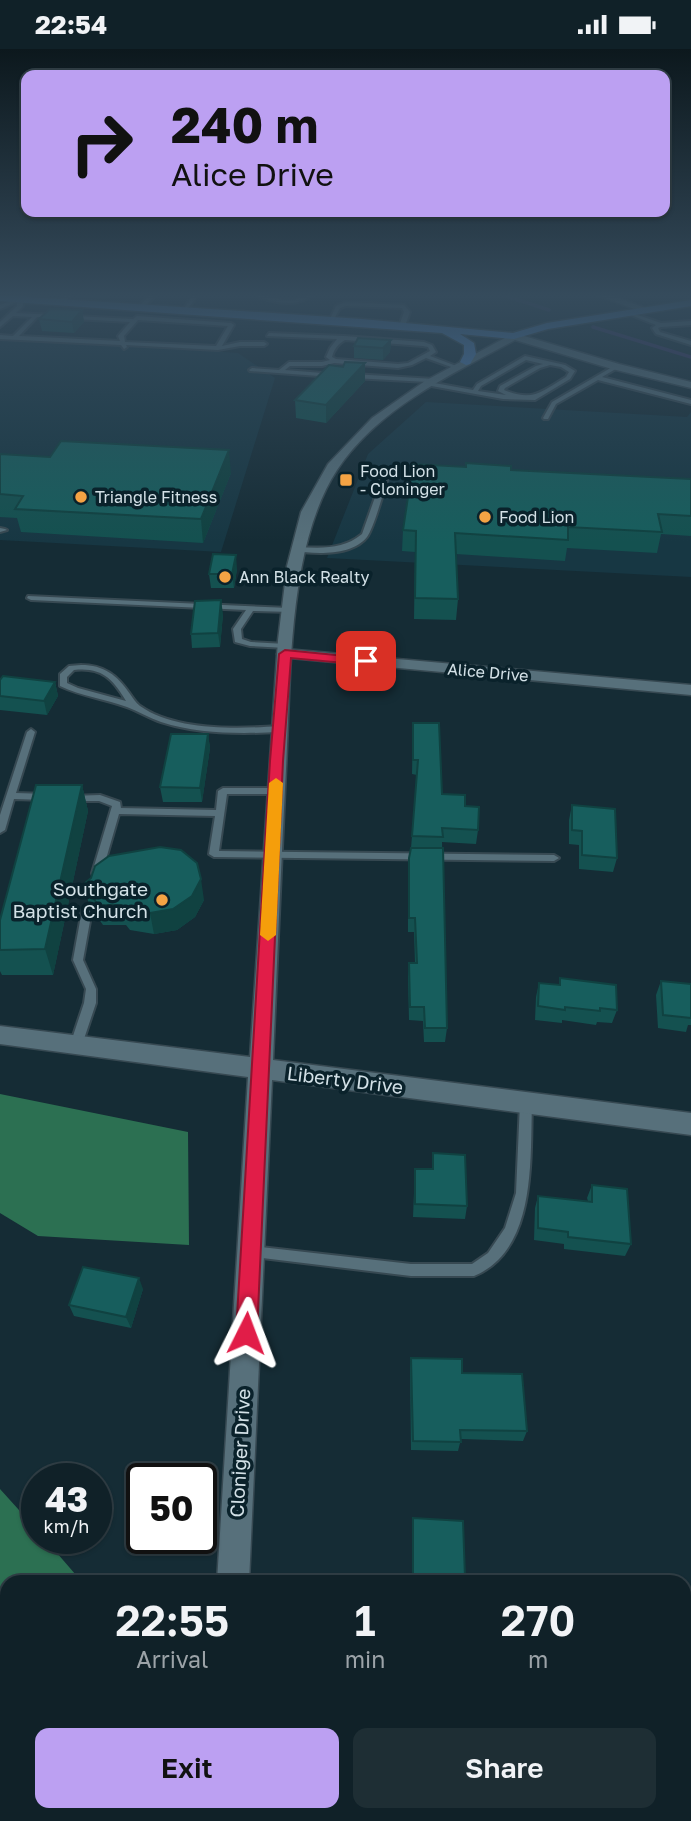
<!DOCTYPE html>
<html lang="en">
<head>
<meta charset="utf-8">
<style>
	:root { --surface:#102128; --page:#1e2e34; --text:#f1f3f6; --muted:#9ca3a8; --line:#303e45; --accent:#bca0f2 }
	body { margin:0; font-family:"Golos Text",sans-serif; background:var(--page); color:var(--text); height:100vh; display:flex; flex-direction:column; font-size:26px; white-space:nowrap }
	* { box-sizing:border-box; margin:0 }
	p { font-size:23px; color:var(--muted) }
	.icon { flex:none; width:38px; height:38px; fill:none; stroke:currentColor; stroke-width:2; stroke-linecap:round; stroke-linejoin:round }
	.map { position:relative; flex:1; overflow:hidden }
	.side { position:absolute; left:0px; top:1526px; width:691px; height:247px; display:flex; flex-direction:column; background:var(--surface); border-radius:21px 21px 0 0; box-shadow:0 2px 5px #0004,0 0 0 2px var(--line) }
	.side>* { flex:none }
	.banner { position:absolute; left:21px; top:21px; width:649px; height:147px; border-radius:14px; box-shadow:0 2px 5px #0004,0 0 0 2px var(--line); background:#bca0f2; color:#111; overflow:hidden }
	.speed { position:absolute; left:21px; top:1414px; display:flex; gap:14px; font-size:35px; font-weight:700; text-align:center }
	.speed>* { display:grid; place-content:center; width:91px; height:91px; border-radius:50%; background:var(--surface); box-shadow:0 2px 5px #0004,0 0 0 2px var(--line); line-height:1 }
	.speed small { font-size:18px; font-weight:400 }
	.speed .limit { border:4px solid #111; border-radius:10px; background:#fff; color:#111 }
	.pin { position:absolute; display:grid; place-items:center; width:60px; height:60px; color:#fff; margin:-30px; border-radius:14px; box-shadow:0 4px 10px #0006 }
	.me { position:absolute; width:77px; margin:-38px; rotate:3deg; stroke-linejoin:round; filter:drop-shadow(0 0 5px #0008) }
	.turn { display:flex; align-items:center; gap:24px; height:147px; padding:0 35px; font-size:32px }
	.turn .icon { width:91px; height:91px; stroke-width:2.5 }
	.turn b { display:block; font-size:49px; line-height:60px }
	.eta { display:flex; justify-content:space-evenly; align-items:center; height:119px; text-align:center }
	.eta b { font-size:42px; font-weight:600; line-height:49px }
	.primary-button { display:flex; gap:14px; margin-top:auto; padding:14px 35px }
	.primary-button a { flex:1; height:80px; border-radius:14px; background:var(--accent); color:#111; font-size:28px; font-weight:600; line-height:80px; text-align:center }
	.primary-button a+a { background:var(--page); color:var(--text) }
	.status { display:flex; justify-content:space-between; align-items:center; height:49px; padding:0 35px; background:var(--surface); direction:ltr }
	.status svg { height:19px; fill:currentColor }
	.map>svg:first-child { display:block }
	.built { fill:#173743 }
	.forest { fill:#2c7052 }
	.lines { fill:none; stroke-linecap:round; stroke-linejoin:round }
	.stream { stroke:#393263; stroke-width:3.5 }
	.lane-casing { stroke:#374952; stroke-width:4 }
	.street-casing { stroke:#374952; stroke-width:3 }
	.secondary-casing { stroke:#374952; stroke-width:3 }
	.primary-casing { stroke:#374952; stroke-width:3 }
	.lane { fill:#57707b; fill-rule:evenodd }
	.street { fill:#57707b; fill-rule:evenodd }
	.secondary { fill:#57707b; fill-rule:evenodd }
	.primary { fill:#4e82bf; fill-rule:evenodd }
	.wall { fill:#145150 }
	.shaded-wall { fill:#104241 }
	.building { fill:#175e5d; stroke:#104241; stroke-width:2 }
	.route { fill:#e11d48; stroke:#92132f; stroke-width:2 }
	.slow { fill:#f59e0b }
	.poi-dot { fill:#f4a344; stroke:#0a222b; stroke-width:2.5 }
	.labels { text-anchor:middle; stroke-width:7; stroke-linejoin:round; paint-order:stroke }
	.far-poi-label { font-size:16px; fill:#d3e1e7; stroke:#0a222b; text-anchor:start }
	.far-street-label { font-size:16px; fill:#d3e1e7; stroke:#0a222b }
	.poi-label { font-size:19px; fill:#d3e1e7; stroke:#0a222b; text-anchor:end }
	.street-label { font-size:19px; fill:#d3e1e7; stroke:#0a222b }
</style>
</head>
<body>
<div class="status"><b>22:54</b><svg viewBox="0 0 49 12"><path d="M0 12V9h3v3zM5 12V6h3v6zM10 12V3h3v9zM15 12V0h3v12zM26 1h20v11H26zM47 4h2v5h-2z"/></svg></div>
<div class="map">
<svg width="691" height="1772" viewBox="0 0 691 1772">
	<rect width="100%" height="100%" fill="#152c35"/>
	<!-- built -->
	<path class="built" d="M0,288l238,16 37,25 -54,174 -221,-12z
		M426,353l261,15 4,-5v165l-364,-19 41,-104z"/>
	<!-- forest -->
	<path class="forest" d="M0,1045l188,38 1,113 -151,-9 -38,-23z
		M0,1440l37,41v8h7l38,44h-75v65h-7z"/>
	<g class="lines">
		<!-- stream -->
		<path class="stream" d="M500,245l49,16
			M593,278l98,30"/>
		<!-- lane casing -->
		<g class="lane-casing">
			<path id="lane" d="M23,245h5l-5,5v7l-7,7 117,6 4,-3 94,7 3,2 -12,21 18,-4h24l3,2 -3,2h-24l-22,4 -92,-5 1,2 -3,2 -3,-4 -121,-6v-4l13,1 19,-19 -19,-1 -13,11v-5l17,-16v-4l-17,7v-4l18,-7zM37,268l93,5 -12,14 2,5 -101,-5zM138,271l90,6 -12,20 -91,-4 -1,-6z
				M67,245h6l-11,9h-4v-2z
				M146,245h5l2,4 -10,10h-4v-2l8,-8z
				M194,245h5l-13,17h-4z
				M257,245c10,1 22,7 34,6 9,0 15,-6 23,-6 -17,14 -37,9 -56,3z
				M345,253l59,3 6,7 -5,14 -3,2 -3,-2 5,-14 -2,-4 -56,-2 -6,2 -7,13h-4l7,-15z
				M626,262l35,12 30,-2v4l-30,2 -3,1 2,4 31,9v4l-35,-11 -4,-6 4,-3 -30,-12z
				M269,284l75,3 80,6 8,3 4,7 -6,4 29,11 -5,1 -28,-10 -14,7 -14,3 -64,-5 -12,3h-32l-5,4 50,4 1,1 -3,2 -83,-6 -1,-1 3,-2 27,2 10,-8h33l8,-2 -4,-3 4,-9 7,-9 -70,-3zM345,291l78,6 5,1 2,4 -22,12 -10,1 -62,-5 -4,-2c2,-8 6,-13 13,-17z
				M525,307l40,9 10,6 -5,8 -35,21 -32,-1 -77,-14 -1,-1 3,-2 -75,-4 -3,-2 3,-2 81,5 3,2 -1,1h-7l44,8 4,-6zM526,311l17,4 -7,2 -36,20 -2,5 8,4 -28,-4 3,-5zM550,316l11,2 8,5 -3,5c-25,15 -33,25 -62,13l1,-2 35,-20z
				M614,317l5,1 -17,10 89,23v4l-93,-24 -42,24 -8,15h-4l-1,-1 9,-16z
				M385,420l5,1c-4,14 -16,58 -23,67 -15,19 -51,17 -73,14v-4h3c24,1 46,3 65,-13z
				M0,479l5,1 2,1 -7,2z
				M28,547l261,12 4,2 -1,2 -39,-1 -12,18 1,10 9,3 35,2 4,2 -4,2 -36,-2 -15,-4 -2,-13 13,-19 -215,-10 -4,-2z
				M81,616c23,0 36,10 49,29 3,4 6,9 10,12 35,25 98,23 139,20l4,3 -4,3c-39,2 -81,2 -118,-10 -12,-4 -23,-11 -34,-15 -22,-8 -46,-11 -67,-21v-12l9,-8zM74,621c28,-3 39,9 52,31l-48,-13 -11,-5v-6z
				M31,680l4,3 -19,61 30,1 5,3 -5,3 -32,-1 -9,31 -5,3v-18l27,-83z
				M223,739h52l5,3 -5,3h-48l-8,57 335,4 5,3 -5,3 -340,-4 -5,-3 6,-38 -96,-2 -17,59 -1,3h-8l-1,-3 20,-67 -13,-5h-26l-5,-3 2,-2 30,-1 20,7 1,6 95,2 2,-19z
				M87,857l5,4 -9,50 13,29v14l-14,42 -2,3 -4,2 -4,-2 -2,-3 14,-42 2,-14 -13,-29 9,-50z
				M526,1049l4,1 2,4c-2,56 5,147 -58,173h-63l-165,-20 -2,-4 2,-4 5,-2 160,18h61l16,-11 17,-25 11,-35 4,-90 2,-4z
				M346,1766h21l3,6h-22z
				M439,1766h44l3,6h-45z"/>
		</g>
		<!-- street casing -->
		<g class="street-casing">
			<path id="street" d="M595,245h13l43,16 -9,2z
				M285,600l406,36v10l-412,-38 -2,-3z"/>
		</g>
		<!-- secondary casing -->
		<g class="secondary-casing">
			<path id="secondary" d="M514,284l105,31 72,18v6l-79,-19 -97,-29c-63,34 -137,68 -178,130 -50,77 -46,209 -51,299 -5,97 -9,194 -13,291l418,53v22l-419,-55 -23,502h-32l31,-505 -248,-33v-18l250,31 28,-417 9,-74 14,-54 27,-48 44,-46 53,-37z
				M202,1766h36v6h-36z"/>
		</g>
		<!-- primary casing -->
		<g class="primary-casing">
			<path id="primary" d="M0,246l362,24 151,14 34,-10 144,-23v6l-143,23 -34,10 -54,-5 14,9 2,11 -6,10 -4,1 -6,-3 4,-8v-9l-22,-12 -442,-32z"/>
		</g>
		<!-- lane -->
		<use href="#lane" class="lane"/>
		<!-- street -->
		<use href="#street" class="street"/>
		<!-- secondary -->
		<use href="#secondary" class="secondary"/>
		<!-- primary -->
		<use href="#primary" class="primary"/>
	</g>
	<!-- wall -->
	<path class="wall" d="M74,245h37l-6,5 -30,-2z
		M82,261l2,12 -10,11 -32,-2 -3,-12z
		M391,291l-1,12 -7,8 -29,-2v-12z
		M365,332l-39,42 -30,-5 -1,-18z
		M0,405l231,19 -28,70 -182,-11 -4,-14 -17,-1z
		M511,421l180,9v57l-30,-2 -4,19 -90,-5 -2,13 -109,-7 2,45 -2,21 -42,-1 1,-67 -13,-1 1,-21z
		M237,520l-3,19h-23l-2,-14z
		M223,565l-3,33 -28,1 -1,-14z
		M0,631l55,2 3,14 -11,19 -47,-5z
		M413,674l29,71 23,12 13,24 -2,14 -34,-2 5,186 -2,14h-21l-1,-21 -14,-1 -1,-43 1,-14h6l-1,-31h-6v-60l1,-14 2,-10 6,-73 -5,-1z
		M208,685l2,14 -8,54h-39l-3,-15z
		M82,736l6,26 -35,164h-51l-2,-4v-51z
		M572,756l45,53 -4,14 -34,-3v-24l-10,-1v-24z
		M84,835l120,16 -9,17 -18,13 -23,4 -24,-4 -4,-5h-23l-14,-20z
		M560,929l57,32 -5,13 -15,-1 -1,3 -34,-5v3l-27,-3 1,-23 3,-14 20,2z
		M661,932l30,3v41h-3l-2,7 -28,-4 -2,-33z
		M433,1104l34,53 -2,13 -52,-2 2,-48h17z
		M592,1136l39,59 -6,12 -61,-7v-5l-30,-4 1,-32 3,-12 50,5 -1,-3z
		M143,1240l-12,39 -57,-12 -5,-11z
		M411,1309l51,15 65,58 -4,10 -62,-2 -3,12 -47,-1 -1,-82z
		M413,1469l52,59 21,5h-74v-56z
		M690,1715h1v57h-11v-6h4v-49z"/>
	<!-- shaded-wall -->
	<path class="shaded-wall" d="M105,245h6l-6,5z
		M82,261l2,12 -10,11 -2,-11z
		M391,291l-1,12 -7,8v-12z
		M365,314v18l-39,42v-18z
		M229,401l2,23 -28,70 -2,-24z
		M236,506l1,14 -3,19 -2,-14z
		M221,551l2,14 -3,33 -2,-14z
		M55,633l3,14 -11,19 -3,-14z
		M208,685l2,14 -8,54 -2,-14z
		M82,736l6,26 -35,164 -8,-26z
		M201,830l3,21 -9,17 -18,13 -23,4 -4,-21z
		M139,1229l4,11 -12,39 -5,-11z"/>
	<!-- building -->
	<path class="building" d="M50,260l32,1 -10,12 -33,-3z
		M358,289l33,2 -8,8 -29,-2z
		M345,313l20,1 -39,42 -31,-5 34,-35 14,2z
		M61,392l168,9 -28,69 -186,-10 8,-13 -23,-2v-40l50,3z
		M466,414l45,3v4l180,9v37l-33,-2 4,18 -94,-5v13l-113,-7 3,66 -43,-1 1,-67 -13,-1 10,-66 53,3z
		M213,505l23,1 -4,19h-23z
		M221,551l-3,33 -27,1 4,-33z
		M3,627l52,6 -11,19 -44,-5v-16z
		M413,674h26l3,71 23,1v11l14,1 -1,23 -36,-2 1,9 -31,-1 6,-76h-5z
		M171,685h37l-8,54 -40,-1z
		M36,736h46l-37,164 -45,1v-30z
		M572,756l43,4 2,49 -35,-3v-24l-10,-1z
		M160,798l21,3 16,13 4,16 -9,17 -19,13 -23,4 -24,-4 -5,-4h-23l-14,-21 7,-6 4,-12 14,-10z
		M411,799h32l4,180h-22l-1,-21h-14l-1,-44h8l-2,-45h-6v-60z
		M560,929l56,7 1,25 -17,-2v3l-35,-4v3l-27,-4 1,-23 21,2z
		M661,932l30,3v34l-28,-3z
		M433,1104l32,2 2,51 -52,-2v-35h18z
		M592,1136l35,4 4,55 -63,-7v-5l-30,-4v-32l54,6z
		M83,1218l56,11 -13,39 -57,-12z
		M411,1309l51,1v14l60,1 5,57 -67,-1 1,12 -48,-1z
		M413,1469l50,3 2,56 21,1v4h-73z"/>
	<!-- sky -->
	<linearGradient id="sky" x2="0" y2="1"><stop stop-color="#0c181d"/><stop offset="0.5" stop-color="#354b5c"/><stop offset="1" stop-color="#354b5c" stop-opacity="0"/></linearGradient>
	<rect width="691" height="493" fill="url(#sky)"/>
	<!-- route -->
	<path class="route" d="M285,601l81,8 6,3 -6,4 -75,-7 -8,103 -26,572 -3,8 -8,3 -7,-3 -3,-8 34,-572 9,-107z"/>
	<!-- slow -->
	<path class="slow" d="M276,729l7,5 -7,152 -8,6 -8,-6 9,-152z"/>
	<!-- markers -->
	<g class="poi-dot">
		<rect x="339" y="424" width="14" height="14" rx="3.5"/>
		<circle cx="81" cy="448" r="7"/>
		<circle cx="485" cy="468" r="7"/>
		<circle cx="225" cy="528" r="7"/>
		<circle cx="162" cy="851" r="7"/>
	</g>
	<g class="labels">
		<!-- far-poi labels -->
		<g class="far-poi-label">
			<text x="360" y="428">Food Lion<tspan x="360" dy="18">- Cloninger</tspan></text>
			<text x="95" y="454">Triangle Fitness</text>
			<text x="499" y="474">Food Lion</text>
			<text x="239" y="534">Ann Black Realty</text>
		</g>
		<!-- far-street labels -->
		<g class="far-street-label">
			<text transform="translate(488 623) rotate(5)" y="6">Alice Drive</text>
		</g>
		<!-- poi labels -->
		<g class="poi-label">
			<text x="148" y="847">Southgate<tspan x="148" dy="22">Baptist Church</tspan></text>
		</g>
		<!-- street labels -->
		<g class="street-label">
			<text transform="translate(345 1031) rotate(7)" y="7">Liberty Drive</text>
			<text transform="translate(240 1404) rotate(-87)" y="7">Cloniger Drive</text>
		</g>
	</g>
</svg>
<div class="speed"><div>43<small>km/h</small></div><div class="limit">50</div></div>
<div class="pin" style="left:366px;top:612px;background:#d93025"><svg class="icon" aria-label="arrive" viewBox="0 0 24 24"><path d="M6 21V4h12l-3 4 3 4H6"/></svg></div>
<svg class="me" style="left:246px;top:1284px" viewBox="-20 -20 40 40"><path d="M0-17L14 15 0 8-14 15z" fill="#e11d48" stroke="#fff" stroke-width="4"/></svg>
<div class="banner">
<div class="turn"><svg class="icon" aria-label="right" viewBox="0 0 24 24"><path d="M7 20v-9h11M14 6l5 5-5 5"/></svg><div><b>240 m</b>Alice Drive</div></div>
</div>
<section class="side">
<div class="eta">
<div><b>22:55</b><p>Arrival</p></div>
<div><b>1</b><p>min</p></div>
<div><b>270</b><p>m</p></div>
</div>
<div class="primary-button"><a>Exit</a><a>Share</a></div>
</section>
</div>
</body>
</html>
